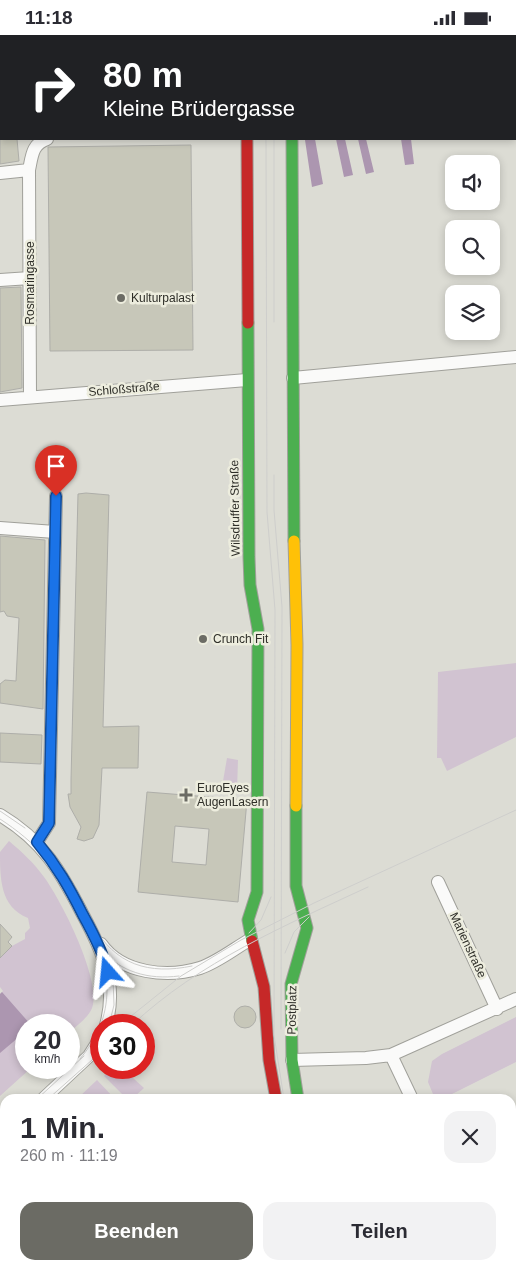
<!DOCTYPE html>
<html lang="de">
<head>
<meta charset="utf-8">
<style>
	:root { --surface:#fff; --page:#f2f2f3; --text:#2b2b33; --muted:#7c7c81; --accent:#6b6b64 }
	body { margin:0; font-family:Helvetica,sans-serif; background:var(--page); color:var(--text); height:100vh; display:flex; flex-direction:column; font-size:19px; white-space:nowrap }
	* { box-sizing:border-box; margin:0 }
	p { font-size:16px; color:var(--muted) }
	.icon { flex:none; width:28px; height:28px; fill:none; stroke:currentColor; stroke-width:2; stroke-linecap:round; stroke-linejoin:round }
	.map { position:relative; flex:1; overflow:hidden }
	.panel { position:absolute; left:0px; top:1059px; width:516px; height:176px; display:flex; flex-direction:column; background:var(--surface); border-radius:15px 15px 0 0; box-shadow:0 2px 8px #0003 }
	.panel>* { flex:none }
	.hud { position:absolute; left:0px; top:0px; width:516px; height:105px; box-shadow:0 2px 8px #0003; background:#202124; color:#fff; overflow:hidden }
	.fabs { position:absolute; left:445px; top:120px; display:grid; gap:10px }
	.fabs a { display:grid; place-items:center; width:55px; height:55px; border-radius:10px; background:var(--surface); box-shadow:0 2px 8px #0003; font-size:25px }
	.speed { position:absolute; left:15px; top:979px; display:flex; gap:10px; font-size:25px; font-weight:700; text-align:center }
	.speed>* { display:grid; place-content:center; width:65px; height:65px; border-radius:50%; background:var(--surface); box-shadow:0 2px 8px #0003; line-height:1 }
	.speed small { font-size:12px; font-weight:400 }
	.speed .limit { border:8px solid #d22; background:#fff; color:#111 }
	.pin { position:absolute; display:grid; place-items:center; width:42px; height:42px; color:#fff; margin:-51px -21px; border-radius:50% 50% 50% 0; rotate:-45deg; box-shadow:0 0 5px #0007 }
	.pin .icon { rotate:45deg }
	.me { position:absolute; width:55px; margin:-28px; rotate:342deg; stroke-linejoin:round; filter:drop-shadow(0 0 4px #0008) }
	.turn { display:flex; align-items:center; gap:18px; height:105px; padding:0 20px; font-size:22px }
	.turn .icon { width:65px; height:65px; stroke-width:2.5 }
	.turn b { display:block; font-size:35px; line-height:42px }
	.round { display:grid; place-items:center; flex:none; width:52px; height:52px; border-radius:15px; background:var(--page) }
	.head { display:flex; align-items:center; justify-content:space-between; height:85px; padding:0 20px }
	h1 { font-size:30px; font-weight:800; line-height:38px }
	.cta { display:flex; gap:10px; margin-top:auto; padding:10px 20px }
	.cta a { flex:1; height:58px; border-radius:15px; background:var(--accent); color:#fff; font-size:20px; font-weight:800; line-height:58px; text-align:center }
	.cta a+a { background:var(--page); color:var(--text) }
	.status { display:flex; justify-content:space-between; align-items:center; height:35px; padding:0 25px; background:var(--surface); direction:ltr }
	.status svg { height:14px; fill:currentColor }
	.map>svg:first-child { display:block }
	.green { fill:#d1c3d1 }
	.water { fill:#ac96b0 }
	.building { fill:#c7c7b9; stroke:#aeaea9; fill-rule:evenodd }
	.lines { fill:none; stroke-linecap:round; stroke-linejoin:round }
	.street-casing { stroke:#a0a09a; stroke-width:14 }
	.fast-casing { stroke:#a0a09a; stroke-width:13 }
	.slow-casing { stroke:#a0a09a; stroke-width:13 }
	.jam-casing { stroke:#a0a09a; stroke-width:13 }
	.street { stroke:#fafaf9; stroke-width:12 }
	.fast { stroke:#4caf50; stroke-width:11 }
	.slow { stroke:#ffc107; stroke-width:11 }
	.jam { stroke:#c62828; stroke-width:11 }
	.tram { stroke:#cececc; stroke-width:1 }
	.route-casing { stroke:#114b97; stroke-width:12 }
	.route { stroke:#1a73e8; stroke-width:9 }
	.poi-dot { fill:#6b6b64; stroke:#ededde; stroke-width:2 }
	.labels { text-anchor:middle; stroke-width:5; stroke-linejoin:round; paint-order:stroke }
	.street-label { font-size:12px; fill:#2e2e28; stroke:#ededde }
	.poi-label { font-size:12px; fill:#2e2e28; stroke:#ededde; text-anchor:start }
</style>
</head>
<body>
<div class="status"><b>11:18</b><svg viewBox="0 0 49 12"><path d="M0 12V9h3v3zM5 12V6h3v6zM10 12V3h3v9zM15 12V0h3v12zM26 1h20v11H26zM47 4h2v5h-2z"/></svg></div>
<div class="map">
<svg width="516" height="1234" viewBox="0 0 516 1234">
	<rect width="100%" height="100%" fill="#dcdcd4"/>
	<!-- green -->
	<path class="green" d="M516,628v74l-69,34 -6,-13h-4l1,-86z
		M227,723l11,2 -1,30 -15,-3z
		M9,806c13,11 25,22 35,36 17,23 58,103 48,131 -4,10 -16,18 -23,25v-8h-43v42l5,1 -31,28v-102l3,-3 -3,-4v-29l12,-12 13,-7v-6l5,-5 -2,-10c-28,-11 -28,-40 -28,-66z
		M516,982v45l-74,37h-7l-7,-17 4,-21 10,-7z
		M112,1033h10l22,20 -12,11h-5l-23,-23z
		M97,1045l18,19h-34l-2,-2z"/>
	<!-- water -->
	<path class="water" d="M315,104l8,45 -11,3 -7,-47z
		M336,104h9l8,36 -9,2z
		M358,104h8l8,33 -8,2z
		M401,104h10l3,25 -9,1z
		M2,957l29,33h-5v6l-26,22v-59z"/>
	<!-- building -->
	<path class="building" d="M0,104h17l2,22 -19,3z
		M191,110l2,205 -143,1 -2,-204z
		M21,252l1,101 -22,4v-104z
		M86,458l23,2 -6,232 36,-1 -1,42h-36l-3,57 -6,13 -9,3 -7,-2 4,-12 -11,-20 -2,-13h3v-14l7,-286z
		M0,501l45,4 -2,169 -43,-6v-19l5,-4 11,1 3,-63 -12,-2 -3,-5 -4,1z
		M0,698l42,2 -1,29 -41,-2z
		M147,757l100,8 -9,102 -100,-10zM175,791l34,3 -3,36 -34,-3z
		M0,889l12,13 -4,5 4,4 -12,12z
		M234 982a11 11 0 1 1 22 0a11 11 0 1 1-22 0Z"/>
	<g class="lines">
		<!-- street casing -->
		<g class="street-casing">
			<path id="street" d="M79,0v1
				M0,138l29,-3
				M0,245l30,-2
				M293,343l223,-21
				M30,362l-1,-227c3,-14 3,-26 18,-31
				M0,365l247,-20
				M0,493l55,4
				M0,780c42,25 60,55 82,98 20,37 36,70 24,112
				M37,807l12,-19 7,-327
				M438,847l59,127
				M101,909c21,30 67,34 99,24 18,-6 35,-20 51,-29
				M391,1020l21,44
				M292,1025l74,-2 25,-3 125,-56
				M43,1064l46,-43 12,-19
				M0,1102l5,-5
				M511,1199l5,6
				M0,1224l5,5
				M47,1234l4,-4"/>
		</g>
		<!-- fast casing -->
		<g class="fast-casing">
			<path id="fast" d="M249,0v1
				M292,104l2,402
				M248,288l1,234 1,28 8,44 -1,263 -9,28 4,21
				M296,771v80l11,42 -16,56 1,76 6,39
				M329,1230l1,4
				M351,1230l1,4"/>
		</g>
		<!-- slow casing -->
		<g class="slow-casing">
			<path id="slow" d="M292,0v1
				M294,506l3,104 -1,161"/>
		</g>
		<!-- jam casing -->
		<g class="jam-casing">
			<path id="jam" d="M247,104l1,184
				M252,906l12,46 5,73 7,39"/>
		</g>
		<!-- street -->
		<use href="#street" class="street"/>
		<!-- fast -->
		<use href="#fast" class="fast"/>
		<!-- slow -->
		<use href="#slow" class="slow"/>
		<!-- jam -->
		<use href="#jam" class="jam"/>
		<!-- tram -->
		<path class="tram" d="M273,0v1
			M266,104l1,373 8,98 -1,425 10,64
			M274,104v183
			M274,440v35l8,97 -1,422
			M0,776l25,17
			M0,784c17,11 33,24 47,40 21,25 60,97 60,130 0,28 -10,49 -27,70
			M93,890c22,40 56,50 99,41
			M249,898l12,-13 10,-23
			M100,914c21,23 48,31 79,27
			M285,918l9,-21 15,-15
			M109,990l5,-20 -1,-26
			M120,990l61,-49 60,-36 73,-37 202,-93
			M132,990c67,-63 154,-100 236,-138
			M37,1064l47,-43
			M48,1064l53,-47
			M0,1096l5,-4
			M0,1107l5,-5
			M342,1230l2,4"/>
	</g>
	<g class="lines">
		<!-- route casing -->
		<g class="route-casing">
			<path id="route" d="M56,461l-7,327 -12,19c20,24 32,45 46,73 10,18 20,37 25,57"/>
		</g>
		<!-- route -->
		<use href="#route" class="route"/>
	</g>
	<!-- markers -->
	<g class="poi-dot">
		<circle cx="121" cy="263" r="5"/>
		<circle cx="203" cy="604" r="5"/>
		<path d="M183.5 752.5h5v5h5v5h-5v5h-5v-5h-5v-5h5z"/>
	</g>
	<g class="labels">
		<!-- street labels -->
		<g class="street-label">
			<text transform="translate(30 248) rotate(-90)" y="4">Rosmaringasse</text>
			<text transform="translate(124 354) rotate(-5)" y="4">Schloßstraße</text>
			<text transform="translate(235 473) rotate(-91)" y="4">Wilsdruffer Straße</text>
			<text transform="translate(468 910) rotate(65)" y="4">Marienstraße</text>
			<text transform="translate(292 975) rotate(-89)" y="4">Postplatz</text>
		</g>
		<!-- poi labels -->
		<g class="poi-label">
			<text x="131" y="267">Kulturpalast</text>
			<text x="213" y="608">Crunch Fit</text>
			<text x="197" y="757">EuroEyes<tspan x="197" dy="14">AugenLasern</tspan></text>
		</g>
	</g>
</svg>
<div class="fabs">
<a><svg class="icon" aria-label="sound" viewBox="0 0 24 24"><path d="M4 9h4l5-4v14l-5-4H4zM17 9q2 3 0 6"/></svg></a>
<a><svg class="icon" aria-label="search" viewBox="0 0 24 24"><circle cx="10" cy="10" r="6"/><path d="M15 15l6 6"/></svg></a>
<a><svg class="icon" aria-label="layers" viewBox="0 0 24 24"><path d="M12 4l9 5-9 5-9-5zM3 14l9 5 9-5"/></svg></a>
</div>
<div class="speed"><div>20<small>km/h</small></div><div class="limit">30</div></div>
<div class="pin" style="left:56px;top:461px;background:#d93025"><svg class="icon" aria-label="arrive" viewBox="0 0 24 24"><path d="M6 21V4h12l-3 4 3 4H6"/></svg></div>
<svg class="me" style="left:108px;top:937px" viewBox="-20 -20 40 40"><path d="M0-17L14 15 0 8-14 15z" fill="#1a73e8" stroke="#fff" stroke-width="4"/></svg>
<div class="hud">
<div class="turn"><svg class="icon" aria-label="right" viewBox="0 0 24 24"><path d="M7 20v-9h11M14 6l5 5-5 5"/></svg><div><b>80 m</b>Kleine Brüdergasse</div></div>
</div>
<section class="panel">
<div class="head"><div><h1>1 Min.</h1><p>260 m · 11:19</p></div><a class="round"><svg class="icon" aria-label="close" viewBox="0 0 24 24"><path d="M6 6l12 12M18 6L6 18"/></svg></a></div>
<div class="cta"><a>Beenden</a><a>Teilen</a></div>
</section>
</div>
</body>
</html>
